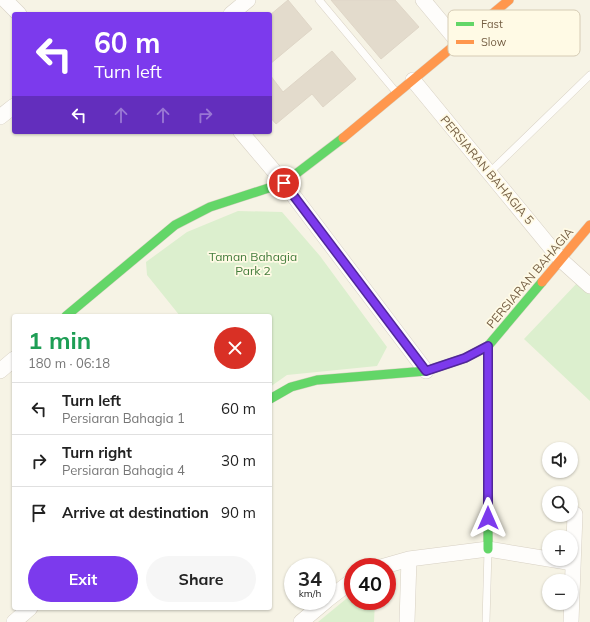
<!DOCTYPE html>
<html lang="en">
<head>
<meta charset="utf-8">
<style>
	:root { --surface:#fff; --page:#f6f6f6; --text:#222; --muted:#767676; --line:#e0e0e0; --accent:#7c3aed }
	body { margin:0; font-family:Mulish,sans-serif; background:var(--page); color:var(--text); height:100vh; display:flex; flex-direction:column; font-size:15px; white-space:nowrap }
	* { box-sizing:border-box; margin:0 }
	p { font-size:13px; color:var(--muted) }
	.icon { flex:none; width:22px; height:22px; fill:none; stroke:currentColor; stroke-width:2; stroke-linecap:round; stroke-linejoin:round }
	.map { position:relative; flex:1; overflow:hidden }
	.sheet { position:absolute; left:12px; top:314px; width:260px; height:296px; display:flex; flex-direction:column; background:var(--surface); border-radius:4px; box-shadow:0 1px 3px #0004 }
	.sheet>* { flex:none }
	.banner { position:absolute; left:12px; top:12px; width:260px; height:122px; border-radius:4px; box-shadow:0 1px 3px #0004; background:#7c3aed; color:#fff; overflow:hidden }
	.tools { position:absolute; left:542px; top:442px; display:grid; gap:8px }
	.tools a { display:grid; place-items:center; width:36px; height:36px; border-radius:50%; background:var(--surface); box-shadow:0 1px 3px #0004; font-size:20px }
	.speed { position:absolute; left:284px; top:558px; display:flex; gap:8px; font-size:20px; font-weight:700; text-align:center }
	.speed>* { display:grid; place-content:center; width:52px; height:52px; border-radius:50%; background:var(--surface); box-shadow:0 1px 3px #0004; line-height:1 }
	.speed small { font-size:10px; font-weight:400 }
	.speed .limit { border:6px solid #d22; background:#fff; color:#111 }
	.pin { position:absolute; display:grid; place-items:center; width:34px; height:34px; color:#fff; margin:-17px; border:2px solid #fff; border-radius:50%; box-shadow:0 1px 4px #0007 }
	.me { position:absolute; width:44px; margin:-22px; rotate:0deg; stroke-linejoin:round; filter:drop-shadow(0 0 3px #0008) }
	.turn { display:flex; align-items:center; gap:14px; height:84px; padding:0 16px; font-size:18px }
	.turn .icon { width:52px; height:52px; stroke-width:2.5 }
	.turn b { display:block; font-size:28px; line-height:34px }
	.lanes { display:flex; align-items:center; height:38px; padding:0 16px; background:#0003; justify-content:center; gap:20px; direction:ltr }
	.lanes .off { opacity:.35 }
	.round { display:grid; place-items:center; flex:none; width:42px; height:42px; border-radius:21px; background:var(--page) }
	.head { display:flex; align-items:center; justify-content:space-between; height:68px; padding:0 16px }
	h1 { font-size:24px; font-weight:700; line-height:30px; color:#1e9e55 }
	.cta { display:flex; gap:8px; margin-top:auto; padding:8px 16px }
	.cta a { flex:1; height:46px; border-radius:24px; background:var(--accent); color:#fff; font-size:16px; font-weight:700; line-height:46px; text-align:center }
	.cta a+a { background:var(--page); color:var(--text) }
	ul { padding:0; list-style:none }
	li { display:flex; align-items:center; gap:12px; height:52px; padding:0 16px; border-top:1px solid var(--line) }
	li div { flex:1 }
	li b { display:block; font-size:15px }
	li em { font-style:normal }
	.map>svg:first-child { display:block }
	.green { fill:#dcefce }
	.building { fill:#e3dbcc; stroke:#dfd6c7 }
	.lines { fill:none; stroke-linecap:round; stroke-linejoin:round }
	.lane-casing { stroke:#d7d0c3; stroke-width:8 }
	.street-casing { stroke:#d7d0c3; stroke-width:16 }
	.fast-casing { stroke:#d7d0c1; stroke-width:10 }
	.slow-casing { stroke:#d7d0c1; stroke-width:10 }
	.lane { stroke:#fefdfb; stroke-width:7 }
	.street { stroke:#fefdfb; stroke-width:15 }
	.fast { stroke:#63d668; stroke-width:9 }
	.slow { stroke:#ff974d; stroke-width:9 }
	.route-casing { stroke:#51269a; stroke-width:10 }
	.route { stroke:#7c3aed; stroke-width:7 }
	.labels { text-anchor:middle; stroke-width:3.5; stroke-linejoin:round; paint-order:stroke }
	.street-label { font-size:12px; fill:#755f44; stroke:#fffae5 }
	.park-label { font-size:12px; fill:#427c3b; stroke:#fffae5 }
	.key { fill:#fffae5; stroke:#d6ccb5; stroke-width:1 }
	.key-label { font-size:11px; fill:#755f44 }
</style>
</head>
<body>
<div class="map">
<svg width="590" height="622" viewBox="0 0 590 622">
	<rect width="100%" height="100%" fill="#f6f3e5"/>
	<!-- green -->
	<path class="green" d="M238,211l44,1 38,44 67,91 -10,19 -90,9 -17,12v-71h-90l-33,-41 -1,-13 41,-30z
		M578,282l12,12v107l-66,-62z
		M353,596v5h22l-1,21h-56l28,-23z"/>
	<!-- building -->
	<path class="building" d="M288,0l24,29 -42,35v-49z
		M331,0h64l24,27 -38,32z
		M332,51l24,28 -33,28 -11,-13 -36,30 -6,-7v-42l13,17z"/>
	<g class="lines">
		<!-- lane casing -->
		<g class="lane-casing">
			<path id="lane" d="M319,0l77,92
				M490,172l100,-97
				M486,622l2,-72"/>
		</g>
		<!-- street casing -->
		<g class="street-casing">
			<path id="street" d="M5,0l14,14
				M423,0l35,42
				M231,14l17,-14
				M413,80l148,180 29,26
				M0,117l14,-11
				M241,132l43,51 142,188
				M0,371l14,-12
				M381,567l28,-8 79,-10 85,14
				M327,600l26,-20
				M14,622l16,-14
				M301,622l25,-21
				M407,622l2,-63
				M571,622l4,-108"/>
		</g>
		<!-- fast casing -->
		<g class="fast-casing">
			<path id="fast" d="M66,316l109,-91 35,-18 74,-24 59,-45
				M488,346v203
				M270,399l21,-12 26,-7 109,-9 39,-13 23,-12 54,-64"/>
		</g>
		<!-- slow casing -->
		<g class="slow-casing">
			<path id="slow" d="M343,138l166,-138
				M542,282l48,-57"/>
		</g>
		<!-- lane -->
		<use href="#lane" class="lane"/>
		<!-- street -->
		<use href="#street" class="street"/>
		<!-- fast -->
		<use href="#fast" class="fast"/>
		<!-- slow -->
		<use href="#slow" class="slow"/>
	</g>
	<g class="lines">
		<!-- route casing -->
		<g class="route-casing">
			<path id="route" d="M284,183l142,188 39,-13 23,-12v172"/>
		</g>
		<!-- route -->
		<use href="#route" class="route"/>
	</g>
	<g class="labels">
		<!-- street labels -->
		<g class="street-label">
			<text transform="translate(487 170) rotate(50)" y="4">PERSIARAN BAHAGIA 5</text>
			<text transform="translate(530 278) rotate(-50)" y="4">PERSIARAN BAHAGIA</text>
		</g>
		<!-- park labels -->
		<g class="park-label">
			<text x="253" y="261">Taman Bahagia<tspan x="253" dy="14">Park 2</tspan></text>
		</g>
	</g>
	<!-- legend -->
	<rect x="448" y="10" width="132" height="46" rx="6" class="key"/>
	<rect x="456" y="22" width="18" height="4" fill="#63d668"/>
	<rect x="456" y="40" width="18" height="4" fill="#ff974d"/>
	<g class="key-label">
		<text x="481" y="28">Fast</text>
		<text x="481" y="46">Slow</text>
	</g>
</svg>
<div class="tools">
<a><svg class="icon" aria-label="sound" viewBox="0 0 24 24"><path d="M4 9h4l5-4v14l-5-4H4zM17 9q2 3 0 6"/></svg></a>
<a><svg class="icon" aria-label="search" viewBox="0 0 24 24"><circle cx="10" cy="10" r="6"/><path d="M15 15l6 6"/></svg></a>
<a>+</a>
<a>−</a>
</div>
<div class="speed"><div>34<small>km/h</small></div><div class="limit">40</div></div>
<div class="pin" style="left:284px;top:183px;background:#d93025"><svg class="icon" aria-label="arrive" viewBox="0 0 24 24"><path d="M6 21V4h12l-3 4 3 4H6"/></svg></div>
<svg class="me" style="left:488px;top:518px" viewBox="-20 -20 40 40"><path d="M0-17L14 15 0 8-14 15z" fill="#7c3aed" stroke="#fff" stroke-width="4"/></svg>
<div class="banner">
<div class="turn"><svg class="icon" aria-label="left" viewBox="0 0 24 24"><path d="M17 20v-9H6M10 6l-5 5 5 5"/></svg><div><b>60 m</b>Turn left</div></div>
<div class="lanes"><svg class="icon" aria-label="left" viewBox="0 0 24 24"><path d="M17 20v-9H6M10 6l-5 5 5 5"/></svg><svg class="icon off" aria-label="ahead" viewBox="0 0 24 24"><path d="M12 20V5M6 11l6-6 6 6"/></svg><svg class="icon off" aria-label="ahead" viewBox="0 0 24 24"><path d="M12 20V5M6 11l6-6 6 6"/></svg><svg class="icon off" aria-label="right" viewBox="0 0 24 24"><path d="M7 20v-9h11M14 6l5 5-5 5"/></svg></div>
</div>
<section class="sheet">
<div class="head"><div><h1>1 min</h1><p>180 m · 06:18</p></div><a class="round" style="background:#d93025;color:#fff"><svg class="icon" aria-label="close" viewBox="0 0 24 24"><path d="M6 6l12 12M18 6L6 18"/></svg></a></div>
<ul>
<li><svg class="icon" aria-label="left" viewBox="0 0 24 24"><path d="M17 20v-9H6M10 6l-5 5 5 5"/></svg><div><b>Turn left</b><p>Persiaran Bahagia 1</p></div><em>60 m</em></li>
<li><svg class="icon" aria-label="right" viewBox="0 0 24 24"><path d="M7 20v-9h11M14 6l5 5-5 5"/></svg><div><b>Turn right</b><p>Persiaran Bahagia 4</p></div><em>30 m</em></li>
<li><svg class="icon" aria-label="arrive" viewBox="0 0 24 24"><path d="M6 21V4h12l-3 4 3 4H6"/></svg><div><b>Arrive at destination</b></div><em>90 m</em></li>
</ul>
<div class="cta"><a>Exit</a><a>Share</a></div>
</section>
</div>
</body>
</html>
